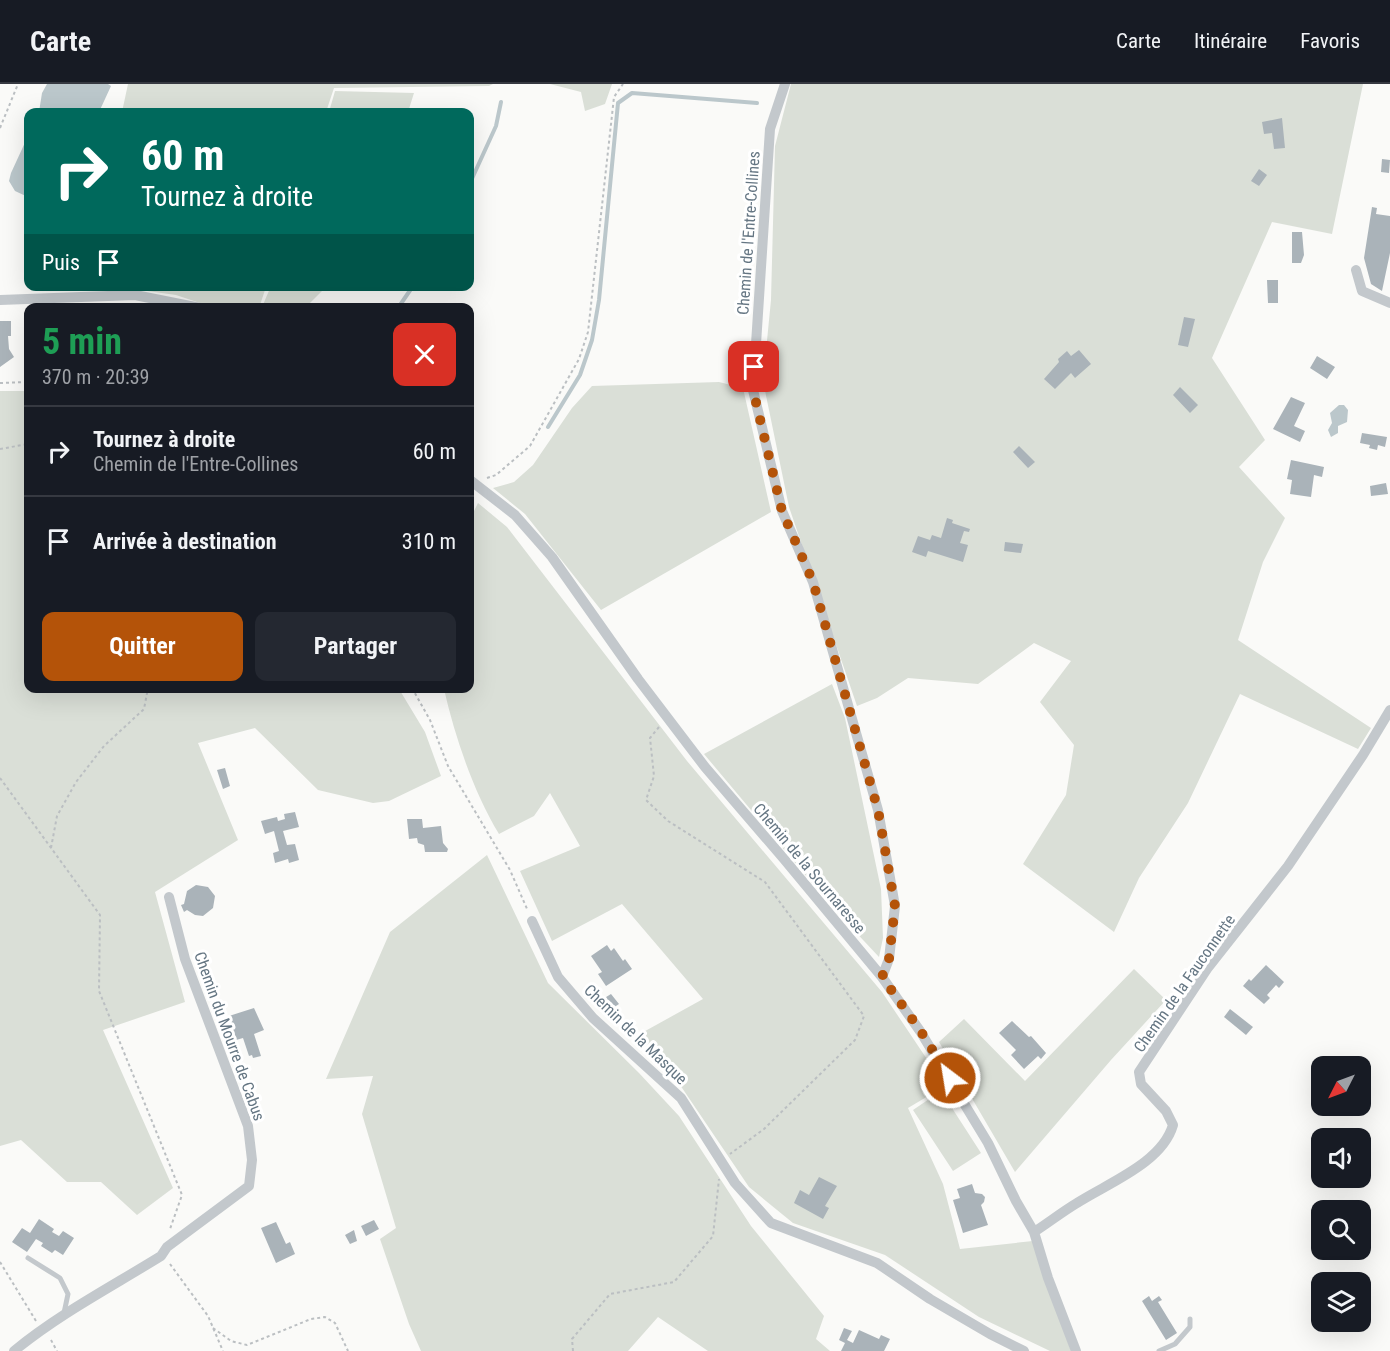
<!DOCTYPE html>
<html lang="fr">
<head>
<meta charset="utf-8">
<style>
	:root { --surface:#171b24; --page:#242831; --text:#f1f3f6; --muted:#9ea1a6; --line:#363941; --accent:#b45309 }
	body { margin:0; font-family:"Roboto Condensed",sans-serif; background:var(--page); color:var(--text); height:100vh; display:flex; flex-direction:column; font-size:22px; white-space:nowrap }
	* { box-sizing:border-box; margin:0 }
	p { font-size:20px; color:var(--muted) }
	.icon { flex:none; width:33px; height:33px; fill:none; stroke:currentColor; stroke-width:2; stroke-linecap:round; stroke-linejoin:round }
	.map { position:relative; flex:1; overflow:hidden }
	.sheet { position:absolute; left:24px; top:219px; width:450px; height:390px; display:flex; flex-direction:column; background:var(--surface); border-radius:12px; box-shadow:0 6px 24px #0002 }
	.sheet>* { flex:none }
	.banner { position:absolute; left:24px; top:24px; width:450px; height:183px; border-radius:12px; box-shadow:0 6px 24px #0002; background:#00695c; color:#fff; overflow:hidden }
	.needle { width:39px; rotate:228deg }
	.controls { position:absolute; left:1311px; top:972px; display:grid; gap:12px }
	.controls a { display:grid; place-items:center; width:60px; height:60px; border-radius:12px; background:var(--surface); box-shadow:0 6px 24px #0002; font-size:30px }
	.pin { position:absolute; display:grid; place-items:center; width:51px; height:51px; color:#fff; margin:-26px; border-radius:12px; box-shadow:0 3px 9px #0006 }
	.me { position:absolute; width:66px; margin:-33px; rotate:329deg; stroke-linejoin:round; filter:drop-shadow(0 0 4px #0008) }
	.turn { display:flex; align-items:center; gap:21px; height:126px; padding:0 18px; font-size:27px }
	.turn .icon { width:78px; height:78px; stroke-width:2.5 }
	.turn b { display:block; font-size:42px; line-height:51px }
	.then { display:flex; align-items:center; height:57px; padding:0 18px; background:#0003; gap:12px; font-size:22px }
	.round { display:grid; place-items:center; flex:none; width:63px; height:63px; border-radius:12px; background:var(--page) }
	.overview { display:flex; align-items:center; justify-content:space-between; height:102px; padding:0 18px }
	h1 { font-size:36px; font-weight:700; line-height:45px; color:#1e9e55 }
	.action { display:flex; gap:12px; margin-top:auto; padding:12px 18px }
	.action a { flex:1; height:69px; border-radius:12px; background:var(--accent); color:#fff; font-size:24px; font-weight:700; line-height:69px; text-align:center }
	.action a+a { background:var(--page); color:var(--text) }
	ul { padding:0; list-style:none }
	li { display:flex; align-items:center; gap:18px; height:90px; padding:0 18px; border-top:2px solid var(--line) }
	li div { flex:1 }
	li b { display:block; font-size:22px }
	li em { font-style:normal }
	header { display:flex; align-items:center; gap:36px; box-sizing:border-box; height:84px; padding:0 30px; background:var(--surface); border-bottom:2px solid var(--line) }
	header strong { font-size:28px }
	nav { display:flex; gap:33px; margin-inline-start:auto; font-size:21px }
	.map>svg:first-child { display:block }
	.green { fill:#dadfd7 }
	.water { fill:#bbc7cb }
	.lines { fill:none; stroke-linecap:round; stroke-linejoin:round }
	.stream { stroke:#bbc7cb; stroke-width:4 }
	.building { fill:#aab3b9 }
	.path { stroke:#bbbfc2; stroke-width:2; stroke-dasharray:3 3; stroke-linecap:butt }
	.lane { stroke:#c3c8cc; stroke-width:5 }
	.street { stroke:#c3c8cc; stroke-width:10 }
	.route { stroke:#b45309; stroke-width:10; stroke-dasharray:0 18 }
	.labels { text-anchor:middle; stroke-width:6; stroke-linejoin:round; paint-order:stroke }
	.street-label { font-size:16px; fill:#657683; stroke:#fff }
</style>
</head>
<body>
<header>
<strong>Carte</strong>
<nav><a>Carte</a><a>Itinéraire</a><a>Favoris</a></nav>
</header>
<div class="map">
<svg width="1390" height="1267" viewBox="0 0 1390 1267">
	<rect width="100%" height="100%" fill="#fafaf8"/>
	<!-- green -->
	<path class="green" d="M128,0h365l-4,2 -155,2 -8,24h-204z
		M550,0h62l-7,20 -20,7 -4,-19z
		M791,0h572l-31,150 -60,-12 -60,136 53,82 -26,27 46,51 -22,44 -25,78 133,88 -13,21 -118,-55 -52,109 -49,75 -25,54 -91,-68 43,-69 8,-50 -34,-43 31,-41 -37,-18 -56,41 -70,-6 -31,20 -20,8 -68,-199 -26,-126 8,-81 4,-154z
		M335,7l79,2 -6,19h-79z
		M271,202h55v1l-20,20h-44z
		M119,203h147l-7,21 -47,-1 -36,-12z
		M719,298l24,6 28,124 -170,98 -76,-96 -32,-26 21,-6 19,-17 39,-57 20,-22z
		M0,307h28v297l371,1 26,43 16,44 -52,25 -16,2 -55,-13 -63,-62 -57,15 40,97 -83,52 30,110 -82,28 70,158 -36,27 -36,-33h-34l-46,-42 -21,6z
		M478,419l29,24 180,234 195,231 63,94 -37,22 35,76 17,65 73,-8 38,110h-21l-71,-34 -94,-62 -92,-32 -44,-36 -75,-111 -36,-41 65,-36 -81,-95 -70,37 -32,-70 60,-25 -30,-53 -16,23 -35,18c-26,-43 -44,-97 -55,-145l26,-1v-169z
		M832,600l13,34 36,171 2,49 -4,19 -45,-48 -130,-155z
		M487,771l61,128 91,90 40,43 72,110 73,90 -8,23 14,12h-122l-50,-34 -30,34h-207l-12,-27 -29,-85 16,-11 -34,-114 11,-38 -47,3 64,-147z
		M1134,885l32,31 -55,60 -96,112 -76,-130 25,-23 61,62z
		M941,1007l40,62 -28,18 -40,-61z"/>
	<!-- water -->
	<path class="water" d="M47,0h61l3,2 -12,26h-60l3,-19z
		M28,52v61l-13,-6 -6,-10 2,-8z
		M1339,321h5l4,5 -1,12 -9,4v7l-7,4 -3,-7 4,-7 -2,-10z"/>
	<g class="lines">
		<!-- stream -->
		<path class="stream" d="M470,99l26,-57 5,-24
			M398,224l15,-22
			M548,343l32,-52 12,-35 7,-40 19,-197 14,-10 125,10"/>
	</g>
	<!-- building -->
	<path class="building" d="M1282,34l3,30 -11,1 -2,-16 -8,1 -2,-12z
		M1382,75l8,1 -1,13 -8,-1z
		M1259,85l8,6 -8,11 -8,-5z
		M1372,123l5,1 -1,6 14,2v37l-8,38 -11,-7 -7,-26z
		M1292,148h10l2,23 -3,8h-9z
		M1267,196h11v23h-10z
		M1184,233l11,2 -7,28 -10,-2z
		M0,237h11v15h-3l1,13 5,8 -14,10z
		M1079,266l12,14 -16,14 -4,-5 -16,16 -11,-10 15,-17 -1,-3 9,-8 4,5z
		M1317,272l18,11 -8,12 -17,-11z
		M1180,303l18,18 -8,8 -17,-18z
		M1291,313l14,6 -11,23 11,5 -5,11 -27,-13z
		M1362,349l25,4 -2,10 -7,-2 -1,5 -8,-2 1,-3 -10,-2z
		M1019,362l16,16 -7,6 -15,-16z
		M1291,376l33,7 -2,10 -8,-2 -3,22 -21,-3 2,-14 -5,-1z
		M1386,399l2,11 -17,2 -1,-10z
		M947,434l6,2 -1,3 18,6 -1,3 -5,-1 -4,12 8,2 -5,17 -35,-11 -2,6 -14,-5 6,-16 12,4 2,-5 9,3z
		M1005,458l18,2 -2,9 -17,-2z
		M225,684l5,18 -7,3 -6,-19z
		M295,728l4,15 -16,4 4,14 8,-1 4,16 -10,3 -1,-4 -13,4 -2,-10 6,-2 -5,-20 -9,3 -4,-13 16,-4 1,4 7,-2 -1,-5z
		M407,735h15l1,9 18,-2 2,17 5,6 -1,3h-22l-1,-7 -6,-2 -1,-5 -8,1z
		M196,801l12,2 7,9 -2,12 -10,8 -8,-1 -8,-5 -3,2 -3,-7 3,-1 3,-13z
		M607,861l4,6 3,-3 9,13 2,-2 7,10 -26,17 -8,-12 4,-2 -11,-16z
		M1266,881l18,17 -5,6 -3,-3 -9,10 3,3 -6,6 -21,-18 6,-7 2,2z
		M611,910l8,10 -14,9 -7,-11z
		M254,924l10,22 -10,4 7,22 -8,2 -1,-3 -3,1 -6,-18 -7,2 -7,-24z
		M1230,925l23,18 -7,8 -22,-18z
		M1012,937l17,16 2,-1 15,17 -5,6 -3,-3 -14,13 -13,-14 5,-5 -17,-17z
		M819,1093l18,9 -12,20 4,2 -6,11 -29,-16 6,-13 9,5z
		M972,1100l3,9 7,1 3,3 -1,5 -3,3 7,20 -25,8 -10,-33 7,-2 -3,-9z
		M39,1135l15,10 -2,3 7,4 4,-5 11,7 -11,17 -8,-5 -3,3 -11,-7 2,-3 -7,-4 -9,13 -15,-10 10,-14 8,5z
		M374,1136l5,9 -13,7 -5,-10z
		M276,1138l10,22 4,-2 5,12 -19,9 -15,-35z
		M354,1146l3,11 -7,3 -5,-9z
		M1149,1212l3,5 7,-5 3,4 -4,2 19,31 -11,7 -24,-39z
		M844,1244l8,3 -5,9 6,3 6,-13 20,9 2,-4 9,4 -6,12h-43l4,-8 -6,-3z"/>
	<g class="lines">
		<!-- path -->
		<path class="path" d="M0,44l18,-44
			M0,299l28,-1
			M0,365l28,-5
			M487,394l9,-3 34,-29 49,-87 9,-27 26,-235 9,-13
			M412,604l18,32 18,46 62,104 18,41
			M659,643l-9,11 4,38 -8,24 22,21 97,61 99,134 -9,24 -91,89 -34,25
			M0,694l100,137 -1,76 83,204 -12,34
			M51,764l6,-32 19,-34 28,-36 40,-37 4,-21
			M0,1178l36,59
			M170,1180l38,52 15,35
			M213,1244l18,13 16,4 64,-26 14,-2 10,6 13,28
			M51,1256l6,11
			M573,1267l-1,-12 38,-45 64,-12 39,-46 6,-57"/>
		<!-- lane -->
		<path class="lane" d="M28,1174l32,20 8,16 -4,19
			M1159,1267l16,-7 15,-17v-8"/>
		<!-- street -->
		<path class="street" d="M785,0l-15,45 -17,261 29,121 31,71 65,228 17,96 -6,53 -7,18
			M1356,186l6,21 28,12
			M0,216l135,-5 65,13
			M470,396l45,35 37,42 86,122 67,88 79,92 98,118 38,54 68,112 28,58 18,31 14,46 28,73
			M532,837l26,56 35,41 88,80 54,85 36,40 106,40 53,36 60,35 34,17
			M1034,1148c14,-9 28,-20 43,-29 31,-20 85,-40 96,-78l-7,-14 -25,-27 -2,-12 68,-103 81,-103 75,-111 27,-45
			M14,1267c45,-37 97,-64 147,-95l6,-9 82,-61 3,-26 -4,-34 -63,-167 -16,-62"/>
	</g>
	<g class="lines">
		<!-- route -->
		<path class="route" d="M754,283l-1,23 29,121 31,71 65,228 17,96 -6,53 -7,18 38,53 30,48"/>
	</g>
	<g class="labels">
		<!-- street labels -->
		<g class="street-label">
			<text transform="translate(748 149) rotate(-86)" y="6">Chemin de l'Entre-Collines</text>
			<text transform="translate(810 784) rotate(50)" y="6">Chemin de la Sournaresse</text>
			<text transform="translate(1184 899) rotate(-55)" y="6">Chemin de la Fauconnette</text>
			<text transform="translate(636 950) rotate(44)" y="6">Chemin de la Masque</text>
			<text transform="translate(230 952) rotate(70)" y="6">Chemin du Mourre de Cabus</text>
		</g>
	</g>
</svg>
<div class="controls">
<a><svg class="needle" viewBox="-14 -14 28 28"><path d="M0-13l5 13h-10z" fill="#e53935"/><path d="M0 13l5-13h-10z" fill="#9ea1a6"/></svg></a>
<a><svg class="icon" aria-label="sound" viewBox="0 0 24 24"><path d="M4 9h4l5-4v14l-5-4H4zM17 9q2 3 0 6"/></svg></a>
<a><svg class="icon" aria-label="search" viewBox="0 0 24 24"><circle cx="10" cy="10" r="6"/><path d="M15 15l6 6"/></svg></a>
<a><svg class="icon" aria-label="layers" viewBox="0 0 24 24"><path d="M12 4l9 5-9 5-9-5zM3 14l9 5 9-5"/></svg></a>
</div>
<div class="pin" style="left:754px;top:283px;background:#d93025"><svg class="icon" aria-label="arrive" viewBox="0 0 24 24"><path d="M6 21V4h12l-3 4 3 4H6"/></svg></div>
<svg class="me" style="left:950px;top:994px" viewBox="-20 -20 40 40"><circle r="17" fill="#b45309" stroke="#fff" stroke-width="3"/><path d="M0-11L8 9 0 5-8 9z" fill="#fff"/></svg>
<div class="banner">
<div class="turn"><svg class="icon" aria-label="right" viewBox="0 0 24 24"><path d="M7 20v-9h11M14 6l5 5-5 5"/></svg><div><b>60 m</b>Tournez à droite</div></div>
<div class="then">Puis<svg class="icon" aria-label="arrive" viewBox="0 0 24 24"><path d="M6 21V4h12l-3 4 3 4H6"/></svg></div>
</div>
<section class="sheet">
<div class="overview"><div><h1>5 min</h1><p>370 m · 20:39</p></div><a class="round" style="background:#d93025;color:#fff"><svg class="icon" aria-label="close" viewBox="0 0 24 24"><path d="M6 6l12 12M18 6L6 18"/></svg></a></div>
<ul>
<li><svg class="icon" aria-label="right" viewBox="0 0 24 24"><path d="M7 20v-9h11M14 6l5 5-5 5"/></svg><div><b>Tournez à droite</b><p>Chemin de l'Entre-Collines</p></div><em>60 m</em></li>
<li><svg class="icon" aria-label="arrive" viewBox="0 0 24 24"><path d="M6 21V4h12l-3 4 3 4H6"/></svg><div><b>Arrivée à destination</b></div><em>310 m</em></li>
</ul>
<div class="action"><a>Quitter</a><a>Partager</a></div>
</section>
</div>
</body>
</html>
